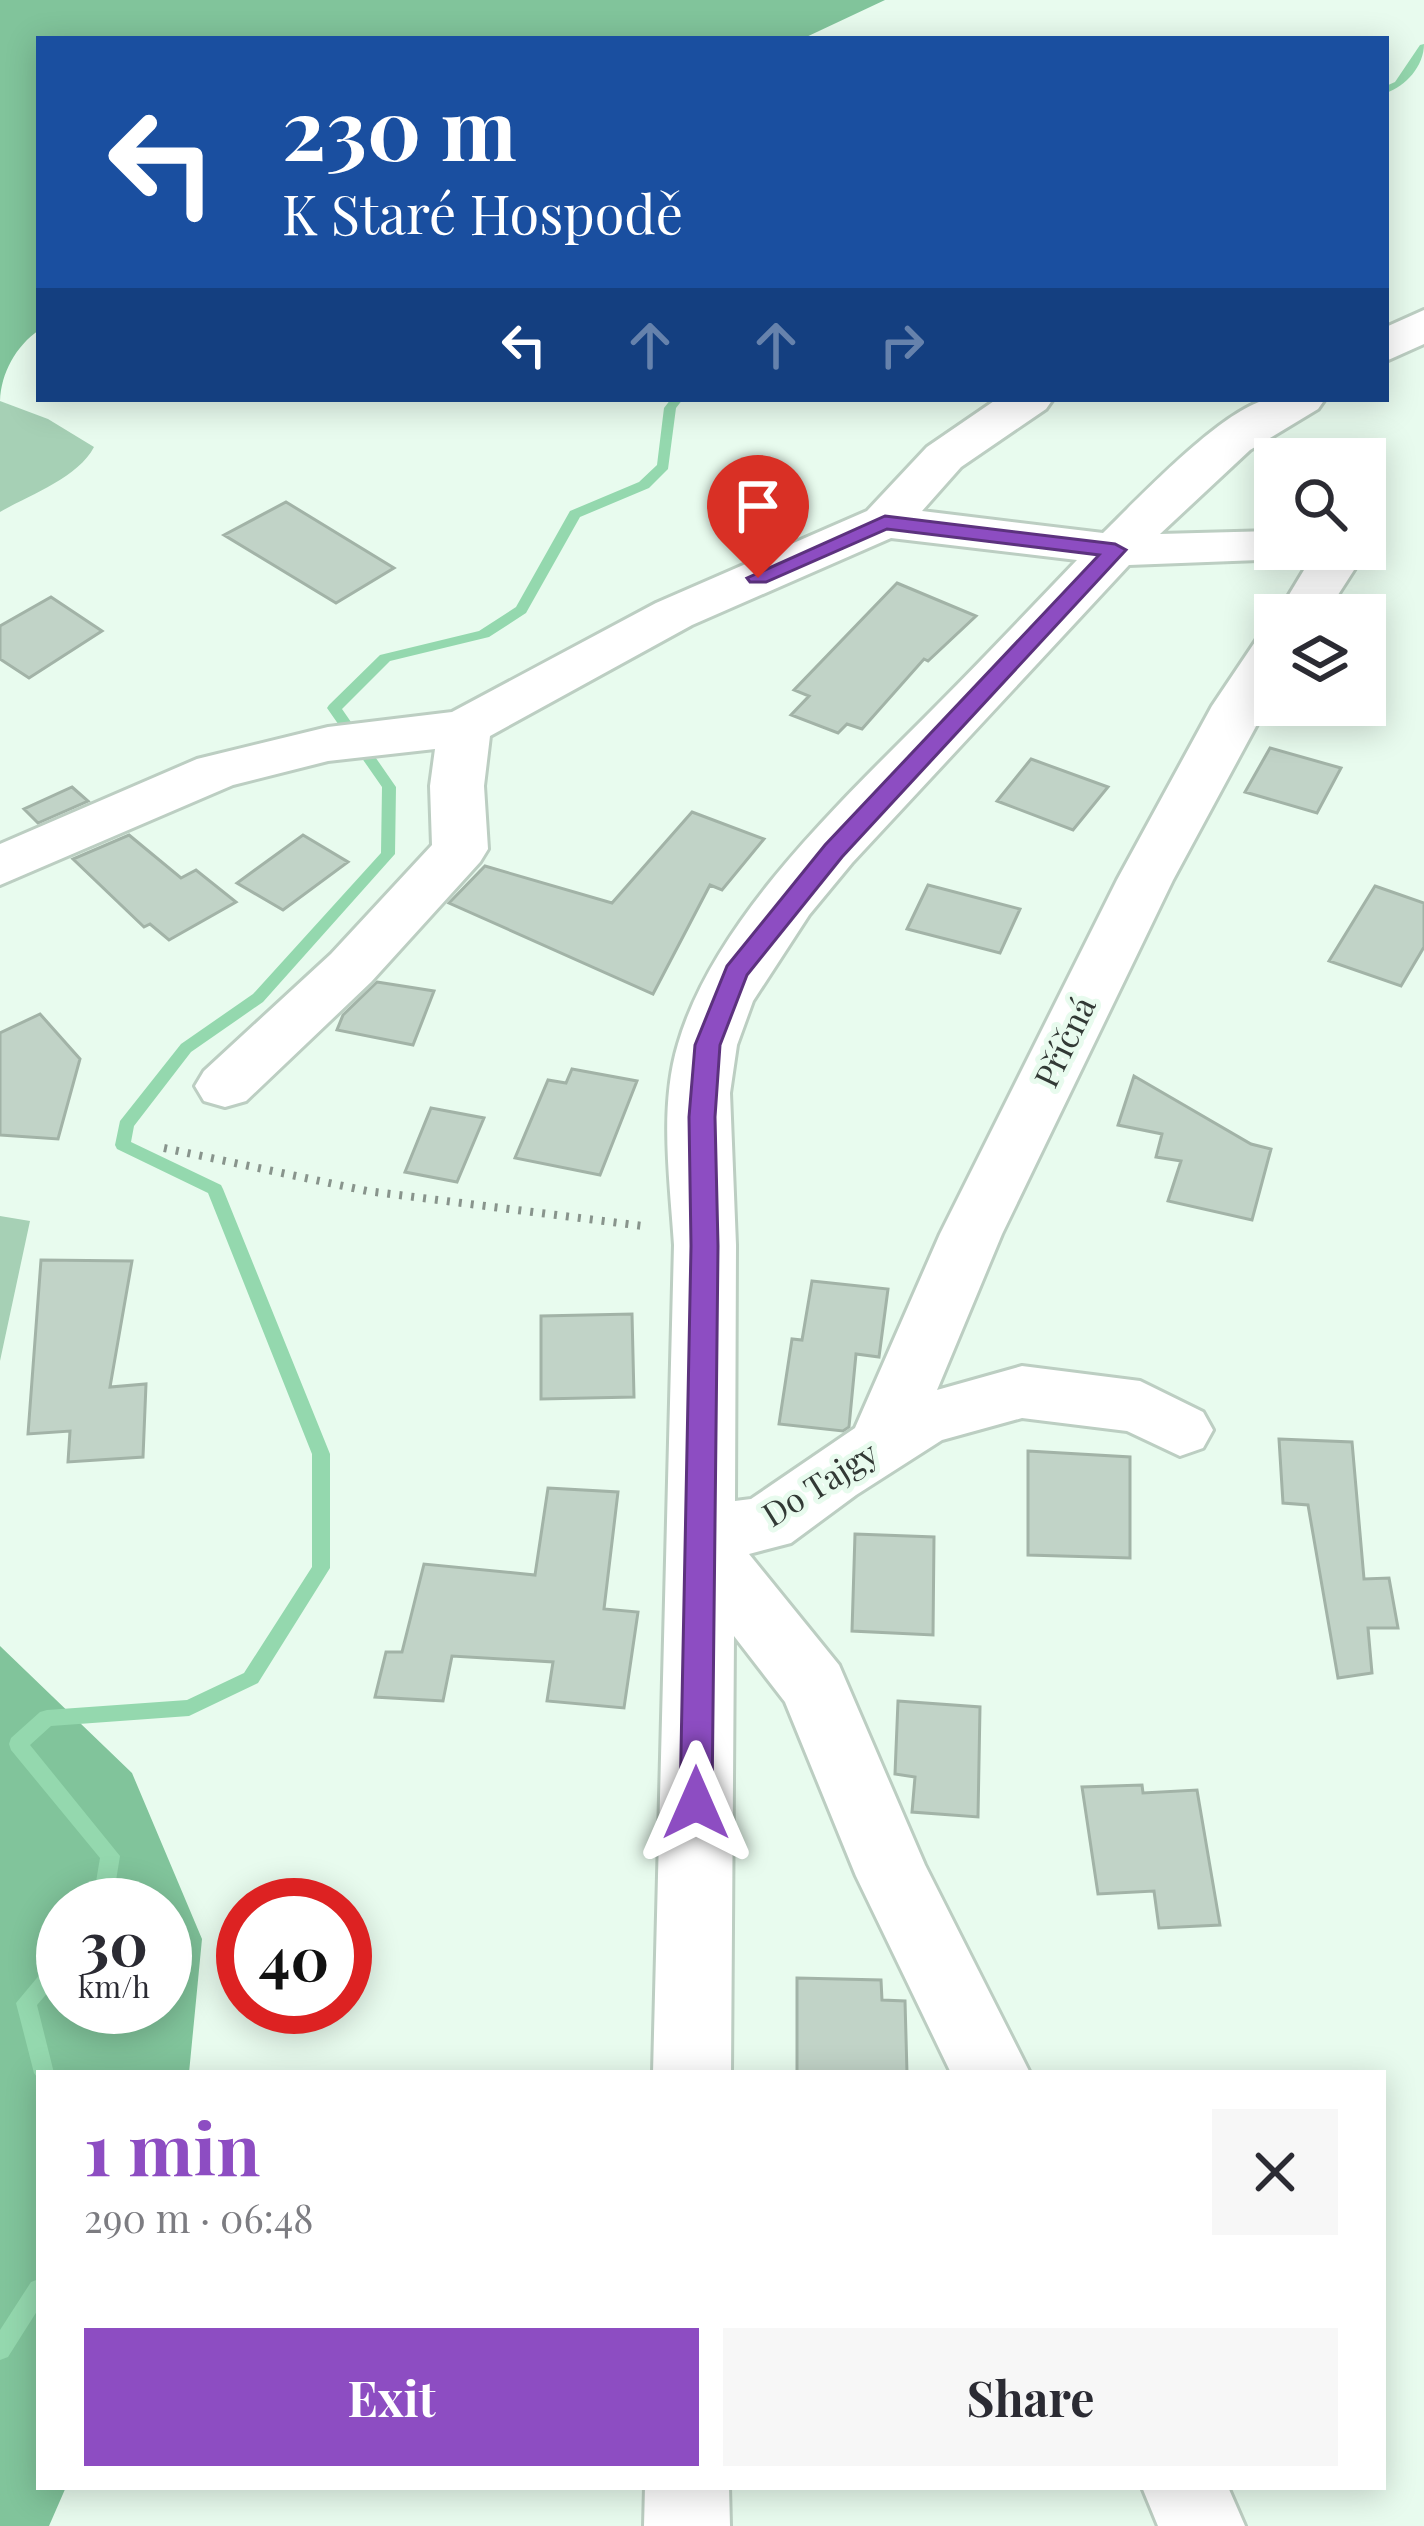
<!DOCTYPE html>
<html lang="en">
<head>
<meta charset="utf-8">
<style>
	:root { --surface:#fff; --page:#f7f7f7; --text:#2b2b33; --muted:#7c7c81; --accent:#8d4dc2 }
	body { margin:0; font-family:"Playfair Display",serif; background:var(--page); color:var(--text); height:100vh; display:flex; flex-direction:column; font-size:45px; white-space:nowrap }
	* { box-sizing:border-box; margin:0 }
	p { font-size:39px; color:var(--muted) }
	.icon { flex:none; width:66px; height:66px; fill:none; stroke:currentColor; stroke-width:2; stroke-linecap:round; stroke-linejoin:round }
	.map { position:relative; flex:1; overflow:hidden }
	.side { position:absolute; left:36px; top:2070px; width:1350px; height:420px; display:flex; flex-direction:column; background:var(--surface); border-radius:0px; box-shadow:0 6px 30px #0003 }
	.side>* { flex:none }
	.hud { position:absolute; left:36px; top:36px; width:1353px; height:366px; border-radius:0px; box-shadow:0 6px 30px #0003; background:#1a4fa0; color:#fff; overflow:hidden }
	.buttons { position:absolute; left:1254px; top:438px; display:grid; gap:24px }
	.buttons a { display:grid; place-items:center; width:132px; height:132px; border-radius:0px; background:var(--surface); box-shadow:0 6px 30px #0003; font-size:60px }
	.speed { position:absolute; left:36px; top:1878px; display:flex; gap:24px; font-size:60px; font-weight:700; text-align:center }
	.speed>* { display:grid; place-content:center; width:156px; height:156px; border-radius:50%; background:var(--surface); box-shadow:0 6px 30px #0003; line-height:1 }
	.speed small { font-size:30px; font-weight:400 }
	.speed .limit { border:18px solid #d22; background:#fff; color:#111 }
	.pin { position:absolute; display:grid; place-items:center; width:102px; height:102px; color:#fff; margin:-123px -51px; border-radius:50% 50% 50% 0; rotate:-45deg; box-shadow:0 0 12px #0007 }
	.pin .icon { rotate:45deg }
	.me { position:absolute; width:132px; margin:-66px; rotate:0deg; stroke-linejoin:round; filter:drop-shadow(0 0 9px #0008) }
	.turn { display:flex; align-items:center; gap:42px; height:252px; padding:0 48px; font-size:54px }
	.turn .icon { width:156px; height:156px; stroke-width:2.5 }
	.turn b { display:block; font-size:84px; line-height:102px }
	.lanes { display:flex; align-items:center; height:114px; padding:0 48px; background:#0003; justify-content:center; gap:60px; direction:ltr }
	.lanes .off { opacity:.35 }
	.round { display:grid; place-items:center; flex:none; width:126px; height:126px; border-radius:0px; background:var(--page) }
	.headline { display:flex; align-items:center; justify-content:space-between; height:204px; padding:0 48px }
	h1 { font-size:72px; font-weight:700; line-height:90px; color:var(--accent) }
	.action { display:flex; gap:24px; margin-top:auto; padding:24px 48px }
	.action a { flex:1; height:138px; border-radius:0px; background:var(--accent); color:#fff; font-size:48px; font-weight:700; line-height:138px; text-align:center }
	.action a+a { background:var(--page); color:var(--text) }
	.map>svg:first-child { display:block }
	.green { fill:#a6d0b5 }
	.forest { fill:#81c49b; fill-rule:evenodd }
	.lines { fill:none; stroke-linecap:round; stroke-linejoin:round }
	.stream { fill:#94d8ae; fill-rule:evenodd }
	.building { fill:#c1d3c7; stroke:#a2b3a7; stroke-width:3 }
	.minor-casing { stroke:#bccec2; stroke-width:6 }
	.path { stroke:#88948c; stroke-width:8; stroke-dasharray:3 9; stroke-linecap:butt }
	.minor { fill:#fff; fill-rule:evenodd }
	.route { fill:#8d4dc2; stroke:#5c327e; stroke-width:3 }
	.labels { text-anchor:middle; stroke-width:10; stroke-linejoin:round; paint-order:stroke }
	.street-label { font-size:33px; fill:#323935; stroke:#e8fbee }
</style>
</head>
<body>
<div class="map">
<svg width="1424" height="2526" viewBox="0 0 1424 2526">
	<rect width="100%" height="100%" fill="#e8fbee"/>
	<!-- green -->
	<path class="green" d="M0,401l48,18 46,28c-16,31 -65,48 -94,65z
		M0,1216l30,5 -30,140z"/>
	<!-- forest -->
	<path class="forest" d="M0,0h885l-83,39h-763v291c-23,16 -38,43 -39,71z
		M0,1646l132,127 70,166 -13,134h-150v414h27l-17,39h-49zM63,1905h102v102h-102z"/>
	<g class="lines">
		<!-- stream -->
		<path class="stream" d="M1424,44c0,22 -18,42 -38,49v-7l9,-4 25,-37z
			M671,399h12l-7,9 -8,61 -19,19 -69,29 -54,96 -37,24 -99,24 -48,48 54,78 -1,67 -132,148 -72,50 -57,74 -3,16 90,43 2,4 107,265v114l-72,115 -69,33 -138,10 -21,19 90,111 -8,49h-20l8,-47 -89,-108 -2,-6 2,-6 29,-26 7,-2 140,-10 57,-27 68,-106v-113l-104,-261 -91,-44 -2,-4 5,-24 61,-77 72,-50 128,-141 1,-66 -55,-79 2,-3 51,-50 99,-24 37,-24 54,-96 69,-29 18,-17 7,-57z
			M63,1952v23l-26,30 17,68h-15v7l-5,-7 -18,-70 40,-48z
			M39,2279v29l-31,49 -8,3v-30l31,-48z"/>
	</g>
	<!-- building -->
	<path class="building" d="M286,502l108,66 -58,35 -112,-68z
		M897,583l79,33 -48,45 -4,-2 -62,70 -15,-5 -9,9 -47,-18 18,-19 -15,-6z
		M51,597l51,34 -73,47 -29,-19v-33z
		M1270,748l71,20 -24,45 -72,-21z
		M1031,759l77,28 -35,43 -76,-29z
		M72,787l16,14 -50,22 -14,-14z
		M692,812l72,27 -42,51 -12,-5 -57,109 -204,-91 36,-37 127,37z
		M129,835l52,43 15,-8 40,32 -67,38 -19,-16 -6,3 -71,-68z
		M303,835l45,27 -65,48 -46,-27z
		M928,885l92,24 -20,44 -93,-24z
		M1375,886l49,17v44l-23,39 -72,-25z
		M377,982l57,9 -21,54 -76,-15 6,-15z
		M40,1014l40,45 -22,80 -58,-4v-102z
		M572,1069l65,12 -37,94 -85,-17 33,-78 18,3z
		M1134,1076l117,68 20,5 -19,71 -84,-19 13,-40 -25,-4 6,-23 -44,-9z
		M431,1108l53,10 -27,64 -52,-10z
		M41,1260l91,1 -22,126 36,-3 -3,73 -75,5 2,-31 -42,3z
		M812,1281l76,8 -9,68 -23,-3 -7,73 -6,4 -64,-7 13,-85 10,1z
		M632,1314l2,83 -93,2v-83z
		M1279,1439l73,3 12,137 25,-1 9,50h-30l4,45 -34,5 -30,-173 -25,-2z
		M1028,1451l102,6v101l-102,-3z
		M548,1488l70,4 -14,117 34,3 -14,96 -77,-7 6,-39 -101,-6 -9,45 -68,-4 11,-45h16l22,-88 111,11z
		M855,1534l79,3 -1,98 -81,-4z
		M898,1701l82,6 -2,110 -66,-5 3,-35 -20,-3z
		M1142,1785l1,8 54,-3 23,135 -61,3 -5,-37 -56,3 -16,-107z
		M797,1978l84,2 1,20 23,1 2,72h-110z"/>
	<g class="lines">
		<!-- minor casing -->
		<g class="minor-casing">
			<path id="minor" d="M1424,310v34l-38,17v-34z
				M997,399h56l-7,10 -85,58 -39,44 181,22c35,-34 120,-125 166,-134 17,-3 38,0 56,0l-7,10 -68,41 -90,84 115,-3v18h83l5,7 -38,59 -50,3 32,-53 -22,-6 -156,6 -277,298 -43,52 -56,86 -16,44 -7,48 6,152 -1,256 16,-2 104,-71 85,-194 177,-354 95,-174 45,-67 18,-4v56l-102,189 -171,354 -65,156 85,-24 118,15 63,31 10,18 -10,18 -23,8 -53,-25 -105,-13 -80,22 -86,55 -65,48 -42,11 90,111 86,200 105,208h-79l-95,-197 -71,-174 -51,-66 -3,437h-78l21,-828c-4,-64 -15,-138 4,-201 37,-127 168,-247 259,-339 47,-47 93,-96 140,-145l-186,-22 -199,87 -202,111 -6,50 4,63 -8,13 -109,120 -125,119 -21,6 -21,-6 -9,-15 9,-15 127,-117 101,-109 -2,-59 5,-37 -107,12 -95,24 -233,100v-41l197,-85 131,-32 124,-15 204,-109 211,-92 60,-64z
				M645,2487h84l1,39h-86z
				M1142,2487h86l17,39h-87z"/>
		</g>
		<!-- path -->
		<path class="path" d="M164,1148l203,43 276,35"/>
		<!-- minor -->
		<use href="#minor" class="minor"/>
	</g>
	<!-- route -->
	<path class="route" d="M885,516l230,28 11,6 -284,307 -95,118 -27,70 -5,72 3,129 -6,557 -5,10 -11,4 -11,-4 -5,-10 11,-557 -2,-129 6,-72 32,-79 98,-121 274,-290 -212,-26 -121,53h-16l-3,-4z"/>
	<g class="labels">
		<!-- street labels -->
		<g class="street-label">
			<text transform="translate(1065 1042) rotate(-64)" y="12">Příčná</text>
			<text transform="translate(820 1484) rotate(-32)" y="12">Do Tajgy</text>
		</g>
	</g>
</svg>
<div class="buttons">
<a><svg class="icon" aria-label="search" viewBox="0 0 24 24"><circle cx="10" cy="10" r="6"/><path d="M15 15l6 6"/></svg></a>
<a><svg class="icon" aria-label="layers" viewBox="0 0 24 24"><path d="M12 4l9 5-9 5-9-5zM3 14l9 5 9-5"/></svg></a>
</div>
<div class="speed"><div>30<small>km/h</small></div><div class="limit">40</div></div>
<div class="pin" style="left:758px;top:578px;background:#d93025"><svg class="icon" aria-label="arrive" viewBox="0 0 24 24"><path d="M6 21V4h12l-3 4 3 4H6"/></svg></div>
<svg class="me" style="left:696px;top:1803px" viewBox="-20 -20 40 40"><path d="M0-17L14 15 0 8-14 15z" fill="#8d4dc2" stroke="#fff" stroke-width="4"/></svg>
<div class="hud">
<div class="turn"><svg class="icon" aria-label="left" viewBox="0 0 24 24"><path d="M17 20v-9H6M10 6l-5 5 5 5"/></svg><div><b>230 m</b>K Staré Hospodě</div></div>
<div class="lanes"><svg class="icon" aria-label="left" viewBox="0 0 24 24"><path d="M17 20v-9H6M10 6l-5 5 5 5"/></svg><svg class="icon off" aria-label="ahead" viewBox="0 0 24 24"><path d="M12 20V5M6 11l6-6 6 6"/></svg><svg class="icon off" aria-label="ahead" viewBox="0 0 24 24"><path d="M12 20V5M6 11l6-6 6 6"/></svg><svg class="icon off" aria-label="right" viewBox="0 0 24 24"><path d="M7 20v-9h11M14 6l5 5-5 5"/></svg></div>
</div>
<section class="side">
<div class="headline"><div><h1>1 min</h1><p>290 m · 06:48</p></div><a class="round"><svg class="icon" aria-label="close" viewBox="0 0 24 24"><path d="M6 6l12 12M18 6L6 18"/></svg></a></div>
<div class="action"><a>Exit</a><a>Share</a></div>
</section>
</div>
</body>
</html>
